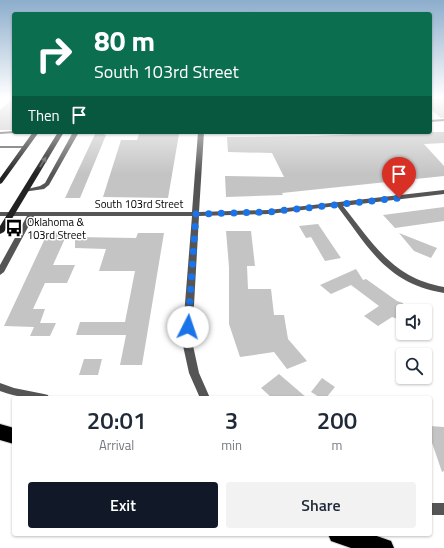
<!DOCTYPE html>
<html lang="en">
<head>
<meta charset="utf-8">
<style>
	:root { --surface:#fff; --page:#f2f2f3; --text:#1f2937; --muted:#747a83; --accent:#111827 }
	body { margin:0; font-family:"Titillium Web",sans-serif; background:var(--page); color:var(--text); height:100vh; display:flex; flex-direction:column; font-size:15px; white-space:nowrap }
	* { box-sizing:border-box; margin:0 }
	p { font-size:13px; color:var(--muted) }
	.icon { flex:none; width:22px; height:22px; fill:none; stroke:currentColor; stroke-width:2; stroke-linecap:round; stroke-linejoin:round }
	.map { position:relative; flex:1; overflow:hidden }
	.side { position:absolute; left:12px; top:396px; width:420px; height:140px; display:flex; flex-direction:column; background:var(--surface); border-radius:4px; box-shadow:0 1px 3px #0004 }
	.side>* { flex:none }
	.guide { position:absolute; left:12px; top:12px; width:420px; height:122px; border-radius:4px; box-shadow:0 1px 3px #0004; background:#0b6e4f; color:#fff; overflow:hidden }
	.fabs { position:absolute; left:396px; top:304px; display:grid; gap:8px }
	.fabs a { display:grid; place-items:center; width:36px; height:36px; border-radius:4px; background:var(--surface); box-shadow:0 1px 3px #0004; font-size:20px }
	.pin { position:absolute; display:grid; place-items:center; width:34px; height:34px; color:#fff; margin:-41px -17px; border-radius:50% 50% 50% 0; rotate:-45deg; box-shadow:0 0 4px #0007 }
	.pin .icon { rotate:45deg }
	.me { position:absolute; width:44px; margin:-22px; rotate:4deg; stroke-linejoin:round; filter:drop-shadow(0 0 3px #0008) }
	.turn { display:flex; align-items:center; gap:14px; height:84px; padding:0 16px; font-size:18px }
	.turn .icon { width:52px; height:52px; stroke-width:2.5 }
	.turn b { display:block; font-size:28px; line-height:34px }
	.then { display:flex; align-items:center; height:38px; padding:0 16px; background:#0003; gap:8px; font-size:15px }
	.eta { display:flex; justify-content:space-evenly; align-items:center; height:68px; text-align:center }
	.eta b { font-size:24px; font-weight:600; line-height:28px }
	.button { display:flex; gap:8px; margin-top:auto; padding:8px 16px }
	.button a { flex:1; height:46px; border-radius:4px; background:var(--accent); color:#fff; font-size:16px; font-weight:600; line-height:46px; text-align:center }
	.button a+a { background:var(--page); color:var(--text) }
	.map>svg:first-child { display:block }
	.building { fill:#c4c4c4 }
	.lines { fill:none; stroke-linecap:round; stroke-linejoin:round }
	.highway-casing { stroke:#dbdbdb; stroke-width:2 }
	.lane { fill:#555; fill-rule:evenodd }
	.street { fill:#555; fill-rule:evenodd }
	.secondary { fill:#222; fill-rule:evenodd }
	.highway { fill:#000; fill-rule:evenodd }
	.oneway { fill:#646464 }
	.route { stroke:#1a73e8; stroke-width:7; stroke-dasharray:0 12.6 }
	.labels { text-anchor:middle; stroke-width:3; stroke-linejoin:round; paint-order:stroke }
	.street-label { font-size:11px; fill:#000; stroke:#fff }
	.poi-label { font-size:11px; fill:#000; stroke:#fff; text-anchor:start }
</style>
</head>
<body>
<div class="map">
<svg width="444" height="548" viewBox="0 0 444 548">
	<rect width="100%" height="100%" fill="#fff"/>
	<!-- building -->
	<path class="building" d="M12,98h2v32h-14v-20z
		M444,98v20h-3l-11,-9v-10z
		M96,132l10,3 -26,63h-15z
		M396,132h48v11l-20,1 20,22v10l-162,17 1,2 -57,2 -1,-21 59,1 -12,-24 -44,-1 -1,-15 89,-1z
		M139,134h40l-11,64 -65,-1 18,-57h16z
		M444,207v14l-49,7 -12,-13z
		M318,224l23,34 -16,3 -14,-24 -5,1 -7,-12z
		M226,231h25l4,35h-8l1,23h23l3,26h10l4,24 19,22 -20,8 -13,-17 -34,5 -11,-33v-57z
		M48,232l19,2 -14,31h22l-8,18h-22l-12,26h12l-5,14h16l-6,13h-20l4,-9 -30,-1z
		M138,233h26l-22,132h-22l6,-30h-50l4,-13h45l10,-51h-36l7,-22 -31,-1v-11l61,1z
		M399,233l38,15 -6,10 -17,-7z
		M356,269l7,11 3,-1 31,22 6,2v18l-11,-4 -14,9 -14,-10 15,-10 -28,-21 -20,9 -11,-9z
		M84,359h18l-4,16h-19z
		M279,374l28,24h-35l-11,-10z
		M322,378l13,9 -9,11h-5l-10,-6z
		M430,426l14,1v44l-2,1 -12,-35z"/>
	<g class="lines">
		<!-- highway casing -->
		<g class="highway-casing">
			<path id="highway" d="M0,424l14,4v16l-14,-4z
				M328,534h43l20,7 3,7h-43l-20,-7z"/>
		</g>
		<!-- lane -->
		<path class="lane" d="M14,131v1h2l-1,1 -15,1v-2z
			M0,146h25l2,1 -2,1h-25z"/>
		<!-- street -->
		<path class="street" d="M444,119v2l-14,1v-2z
			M73,132h6l-30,53 -5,4 -21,3v-2l17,-4 5,-3z
			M198,132h6l-5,80 70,-2 175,-20v4l-101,12c30,37 49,72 101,81v6c-58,-10 -74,-44 -107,-87l-68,8 -70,2 -7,125 7,32 11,25h-10l-11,-25 -7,-32 10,-125h-158l-30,56 -4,3v-10l27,-49h-27v-4h192z
			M0,383l14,5 30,6 4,1 1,3c-18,0 -31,0 -49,-7z
			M430,503h14v12h-14z"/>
		<!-- secondary -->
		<path class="secondary" d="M33,132h6l-37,51 -2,1v-6z
			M58,132h6l-60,100 -4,2v-8z"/>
		<!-- highway -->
		<use href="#highway" class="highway"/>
	</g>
	<!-- one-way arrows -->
	<defs><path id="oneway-solid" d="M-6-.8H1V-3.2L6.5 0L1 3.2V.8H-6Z"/></defs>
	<use class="oneway" href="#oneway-solid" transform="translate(43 162) rotate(-59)"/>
	<!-- sky -->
	<linearGradient id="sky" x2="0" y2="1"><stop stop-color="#8cadcc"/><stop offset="0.56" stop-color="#fff"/><stop offset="1" stop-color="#fff" stop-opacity="0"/></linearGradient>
	<rect width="444" height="174" fill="url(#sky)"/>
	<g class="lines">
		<!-- route -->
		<path class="route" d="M188,327l8,-113 73,-2 130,-14"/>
	</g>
	<!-- icons -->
	<defs>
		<g id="bus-bare" transform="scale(1.38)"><path d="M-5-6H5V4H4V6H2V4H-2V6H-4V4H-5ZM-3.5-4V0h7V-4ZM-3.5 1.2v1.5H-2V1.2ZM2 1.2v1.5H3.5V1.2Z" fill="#000" stroke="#fff" stroke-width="2.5" paint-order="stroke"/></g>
	</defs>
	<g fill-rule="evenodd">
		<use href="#bus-bare" x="14" y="228"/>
	</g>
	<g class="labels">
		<!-- street labels -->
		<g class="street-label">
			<text x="139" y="208">South 103rd Street</text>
		</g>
		<!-- poi labels -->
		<g class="poi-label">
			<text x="27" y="226">Oklahoma &amp;<tspan x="27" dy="13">103rd Street</tspan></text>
		</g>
	</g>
</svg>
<div class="fabs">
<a><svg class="icon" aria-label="sound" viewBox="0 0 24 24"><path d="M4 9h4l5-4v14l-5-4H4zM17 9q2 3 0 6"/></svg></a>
<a><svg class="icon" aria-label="search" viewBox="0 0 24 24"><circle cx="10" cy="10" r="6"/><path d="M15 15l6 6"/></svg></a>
</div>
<div class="pin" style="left:399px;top:198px;background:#d93025"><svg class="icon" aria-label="arrive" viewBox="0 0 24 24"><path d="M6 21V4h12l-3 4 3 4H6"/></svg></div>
<svg class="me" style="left:188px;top:327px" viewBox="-20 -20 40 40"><circle r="19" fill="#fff"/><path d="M0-13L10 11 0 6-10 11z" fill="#1a73e8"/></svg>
<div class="guide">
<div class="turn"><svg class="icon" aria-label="right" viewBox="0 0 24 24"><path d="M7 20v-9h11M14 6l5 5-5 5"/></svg><div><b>80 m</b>South 103rd Street</div></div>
<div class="then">Then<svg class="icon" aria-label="arrive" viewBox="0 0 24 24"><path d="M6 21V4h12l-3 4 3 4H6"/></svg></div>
</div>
<section class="side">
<div class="eta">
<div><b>20:01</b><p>Arrival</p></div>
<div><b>3</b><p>min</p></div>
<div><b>200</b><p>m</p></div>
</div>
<div class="button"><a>Exit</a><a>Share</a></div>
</section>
</div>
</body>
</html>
